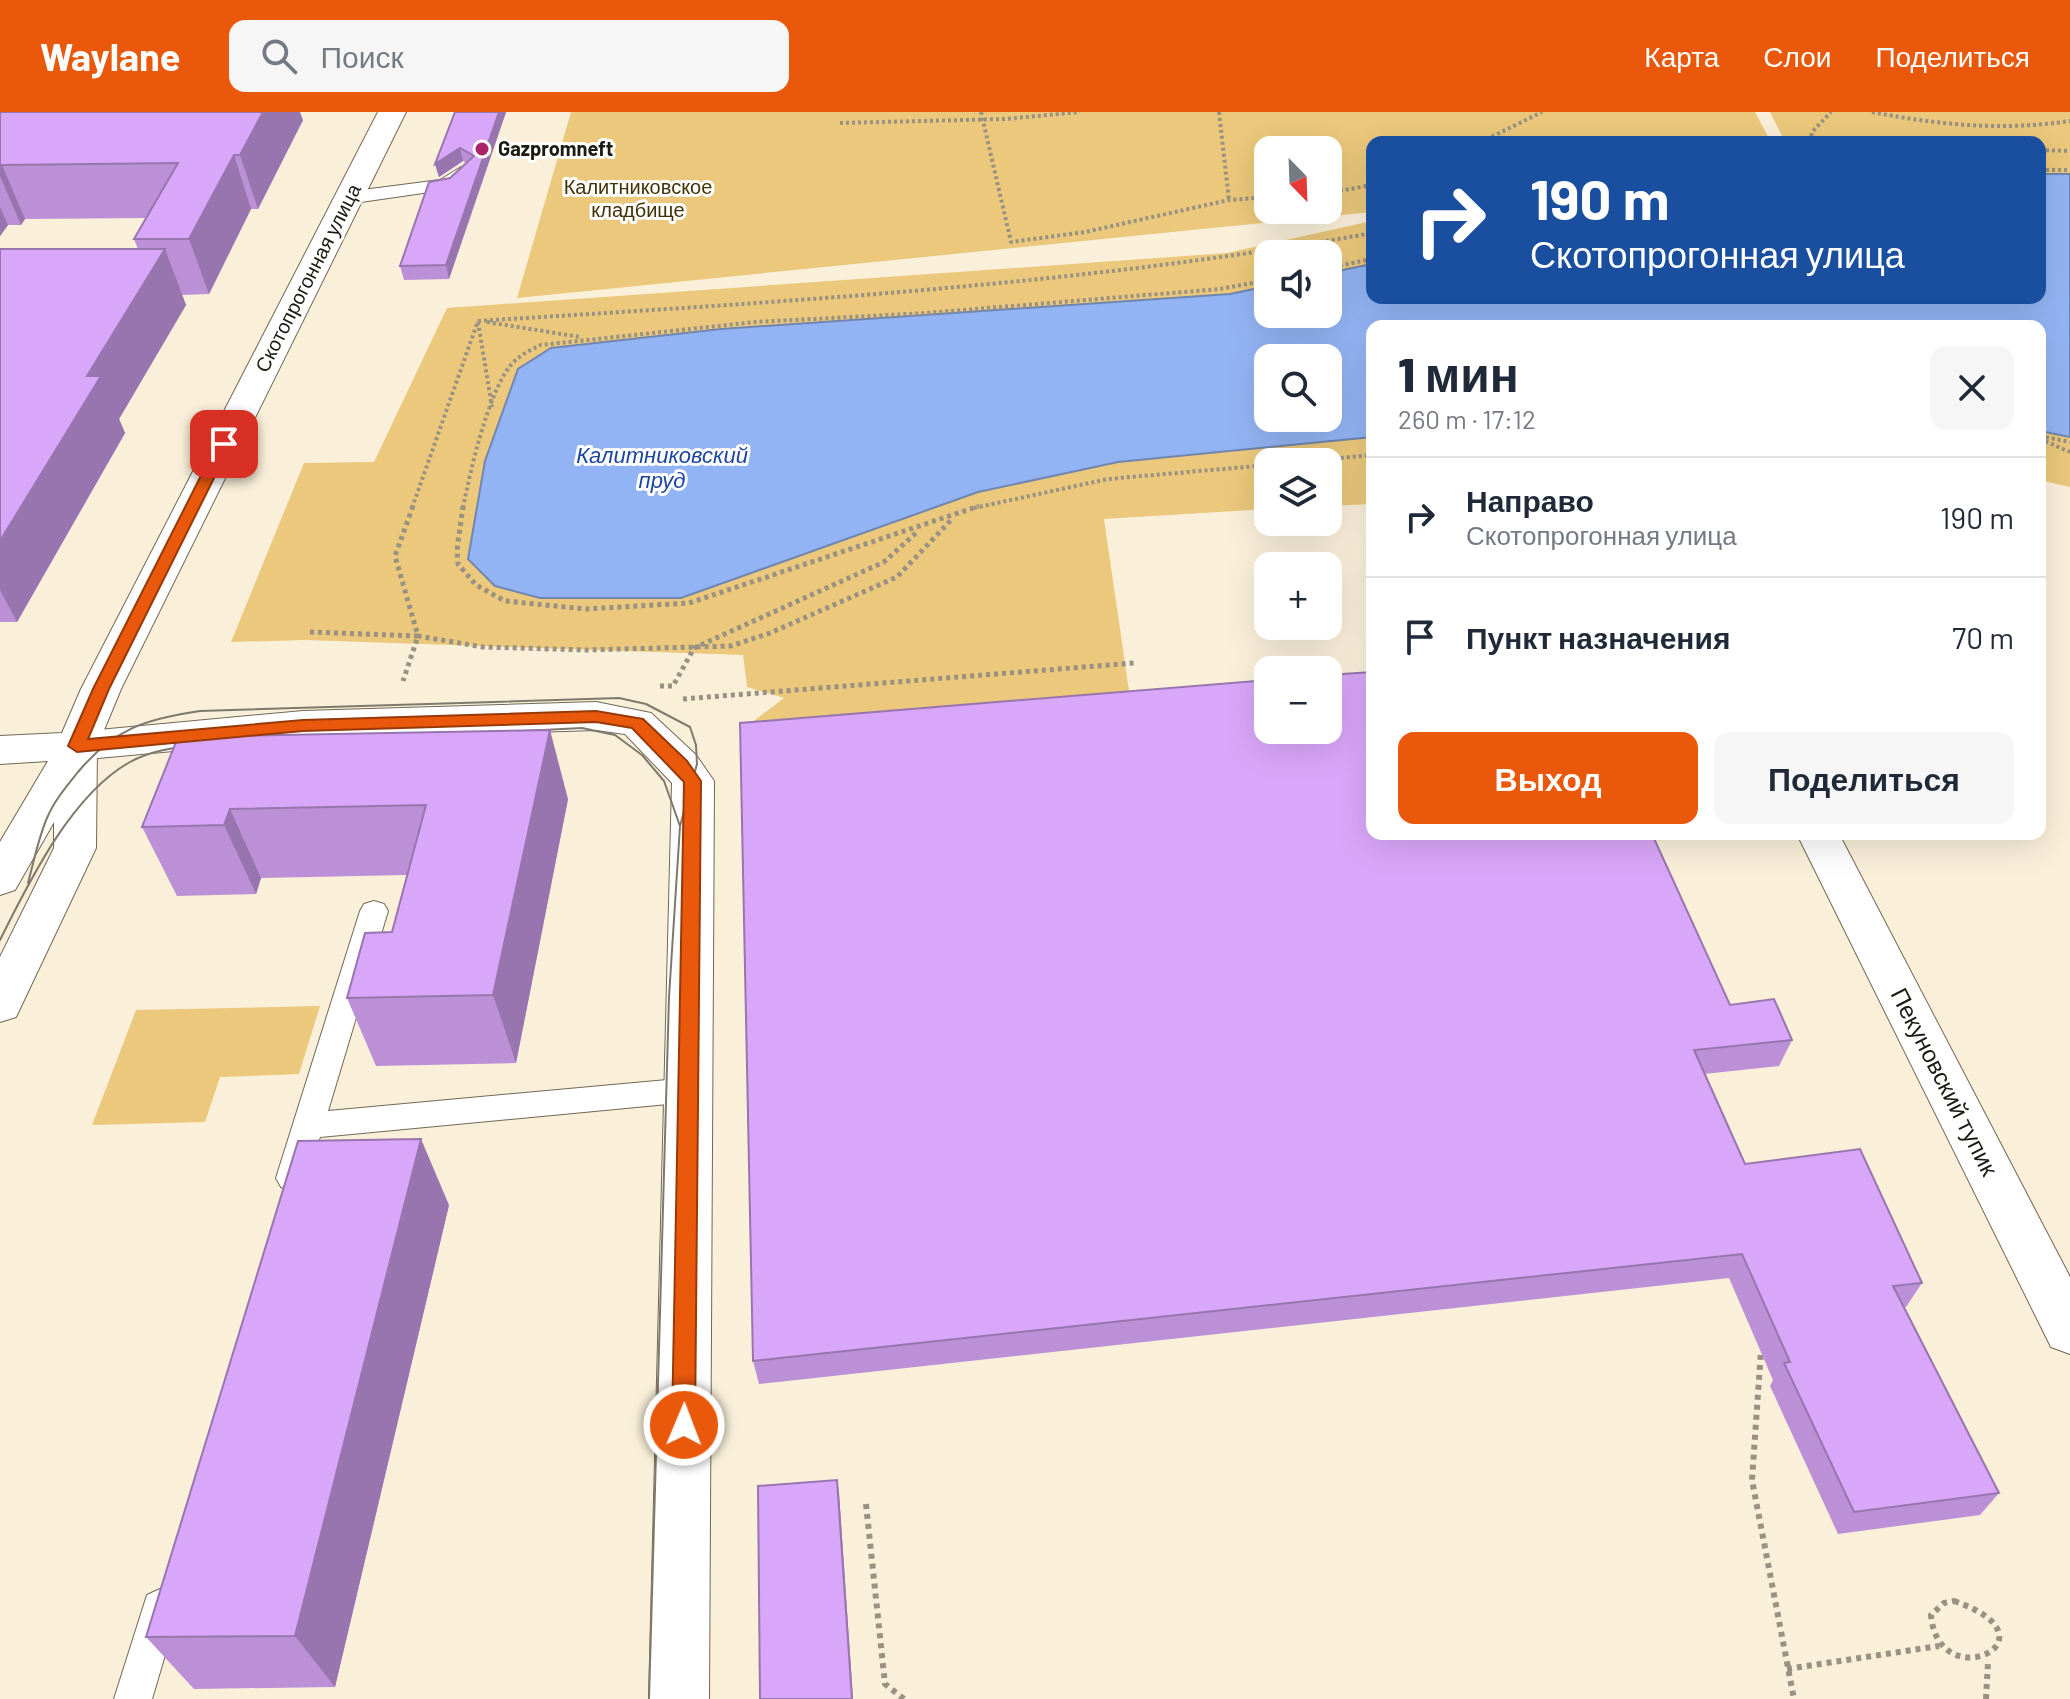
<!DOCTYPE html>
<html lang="ru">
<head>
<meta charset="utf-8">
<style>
	:root { --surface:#fff; --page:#f6f6f7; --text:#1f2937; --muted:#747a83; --line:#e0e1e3; --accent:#ea580c }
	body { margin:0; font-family:Barlow,sans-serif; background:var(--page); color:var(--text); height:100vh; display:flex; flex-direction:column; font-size:30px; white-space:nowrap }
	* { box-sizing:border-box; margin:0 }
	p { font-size:26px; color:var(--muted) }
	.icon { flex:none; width:44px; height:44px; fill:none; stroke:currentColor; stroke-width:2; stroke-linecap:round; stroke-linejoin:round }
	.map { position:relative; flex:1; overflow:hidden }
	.side { position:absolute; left:1366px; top:208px; width:680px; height:520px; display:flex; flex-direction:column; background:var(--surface); border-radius:16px; box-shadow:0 8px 32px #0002 }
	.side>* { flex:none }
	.top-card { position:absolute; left:1366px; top:24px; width:680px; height:168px; border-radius:16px; box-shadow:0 8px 32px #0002; background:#1a4fa0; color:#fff; overflow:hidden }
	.needle { width:52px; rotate:157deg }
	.buttons { position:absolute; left:1254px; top:24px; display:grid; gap:16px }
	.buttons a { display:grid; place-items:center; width:88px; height:88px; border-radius:16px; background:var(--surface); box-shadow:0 8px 32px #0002; font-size:40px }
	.pin { position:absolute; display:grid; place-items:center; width:68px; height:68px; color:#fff; margin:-34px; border-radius:16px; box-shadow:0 4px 12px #0006 }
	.me { position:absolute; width:88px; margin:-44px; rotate:1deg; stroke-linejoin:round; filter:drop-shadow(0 0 6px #0008) }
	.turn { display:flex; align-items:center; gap:28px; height:168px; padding:0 32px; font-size:36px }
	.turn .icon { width:104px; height:104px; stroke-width:2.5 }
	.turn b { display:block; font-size:56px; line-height:68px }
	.round { display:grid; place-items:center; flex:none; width:84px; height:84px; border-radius:16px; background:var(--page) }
	.headline { display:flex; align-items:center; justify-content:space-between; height:136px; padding:0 32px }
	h1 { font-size:48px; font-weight:800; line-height:60px }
	.button { display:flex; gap:16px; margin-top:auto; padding:16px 32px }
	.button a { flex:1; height:92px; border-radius:16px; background:var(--accent); color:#fff; font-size:32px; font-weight:800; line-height:92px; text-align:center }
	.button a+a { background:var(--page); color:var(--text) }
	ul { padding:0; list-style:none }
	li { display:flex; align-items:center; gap:24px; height:120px; padding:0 32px; border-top:2px solid var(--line) }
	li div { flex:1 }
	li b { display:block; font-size:30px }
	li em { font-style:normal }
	header { display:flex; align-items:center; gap:48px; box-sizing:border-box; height:112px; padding:0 40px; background:var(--accent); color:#fff }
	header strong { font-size:38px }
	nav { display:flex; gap:44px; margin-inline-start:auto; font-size:28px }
	.search { width:560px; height:72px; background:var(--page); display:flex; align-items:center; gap:20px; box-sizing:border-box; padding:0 28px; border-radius:16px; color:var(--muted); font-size:30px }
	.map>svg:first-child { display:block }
	.green { fill:#ebc87b; fill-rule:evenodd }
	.water { fill:#93b4f4; stroke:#7086b0; stroke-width:2; fill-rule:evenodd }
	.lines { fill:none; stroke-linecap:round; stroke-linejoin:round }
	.service-casing { stroke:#716856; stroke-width:2 }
	.minor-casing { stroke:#716856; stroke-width:2 }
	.tertiary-casing { stroke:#716856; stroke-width:2 }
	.path-far2 { stroke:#999282; stroke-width:4; stroke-dasharray:3 3; stroke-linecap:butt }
	.path-far1 { stroke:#999282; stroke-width:5; stroke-dasharray:4 4; stroke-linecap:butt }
	.path { stroke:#999282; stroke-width:6; stroke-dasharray:5 5; stroke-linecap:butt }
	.service { fill:#fff; fill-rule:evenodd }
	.minor { fill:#fff; fill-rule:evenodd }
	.tertiary { fill:#fff; fill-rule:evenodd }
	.tram { stroke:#7f796b; stroke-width:2 }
	.wall { fill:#bb90d6 }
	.shaded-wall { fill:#9875ae }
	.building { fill:#d9a7f9; stroke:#9875ae; stroke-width:2 }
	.route { fill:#ea580c; stroke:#983908; stroke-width:2 }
	.poi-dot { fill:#aa2267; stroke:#fff; stroke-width:3 }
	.labels { text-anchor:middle; stroke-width:6; stroke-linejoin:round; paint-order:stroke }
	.far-poi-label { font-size:20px; font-weight:bold; fill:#1d1a12; stroke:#fff; text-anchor:start }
	.far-park-label { font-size:20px; fill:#433207; stroke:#fff }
	.far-street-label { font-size:20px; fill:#1d1a12; stroke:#fff }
	.far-water-label { font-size:22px; font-style:italic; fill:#1b459f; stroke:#fff }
	.street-label { font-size:24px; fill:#1d1a12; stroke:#fff }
</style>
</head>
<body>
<header>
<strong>Waylane</strong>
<div class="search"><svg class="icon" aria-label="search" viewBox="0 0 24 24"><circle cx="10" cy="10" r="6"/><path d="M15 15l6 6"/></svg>Поиск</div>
<nav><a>Карта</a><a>Слои</a><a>Поделиться</a></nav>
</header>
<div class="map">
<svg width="2070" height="1587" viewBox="0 0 2070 1587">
	<rect width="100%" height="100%" fill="#faf0da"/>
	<!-- green -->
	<path class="green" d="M571,0h1184l16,30h-399v70l-855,86zM1268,38h60v60h-60z
		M1770,0h300v375l-30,-7v-154h-668v178l-44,2v-44h-60v47l-164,10 29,199 -389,32 11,-30 29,-22 -37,-11 -4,-32 -437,-15 -75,2 73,-179 70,-1 73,-154 780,-55 145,-32v77h668v-156h-255zM1268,142h60v60h-60zM1268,246h60v60h-60z
		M320,894l-21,68 -79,3 -15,45 -113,3 44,-115z"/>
	<!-- water -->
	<path class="water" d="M2040,62h30v263l-30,-6v-105h-668v111l-254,25 -140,30 -297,106h-141l-45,-12 -27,-27 17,-98 33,-92 33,-21 170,-19 509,-35 38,-8v28h60v-41l44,-9v34h668zM1268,246h60v60h-60z"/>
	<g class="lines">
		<!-- service casing -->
		<g class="service-casing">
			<path id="service" d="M461,55l9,5 -19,17 -104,15 -9,-6 9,-6 93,-12z
				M374,789l10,3 4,7 -60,200 361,-33 11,3 4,9 -4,9 -11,3 -369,35 -17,50 -11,4 -11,-4 -5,-9 84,-267 4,-7z
				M160,1477l13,6 6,13 -27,91h-38l33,-104z"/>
		</g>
		<!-- minor casing -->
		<g class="minor-casing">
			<path id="minor" d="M596,590l55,11 45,42 18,26 -5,918h-60l23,-916 -47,-49 -29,-4 -293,9 -226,21 -14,-4 -6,-10 6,-10 14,-4 226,-21z
				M1797,722h42l231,443v77l-19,-7z"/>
		</g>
		<!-- tertiary casing -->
		<g class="tertiary-casing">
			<path id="tertiary" d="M378,0h28l-285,577 -24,58 -1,101 -80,169 -16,5v-65l54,-109v-26l-39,68 -15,5v-53l48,-81 -48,3v-28l62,-3 19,-44z"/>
		</g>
		<!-- path-far2 -->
		<path class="path-far2" d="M981,0l30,130 74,-10 144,-32 39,-3
			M1219,0l10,88
			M1872,0c66,13 131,19 198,9
			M840,11l165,-4 75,-7
			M1481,30l61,-30
			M1810,30l2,-10 19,-20
			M2040,38l30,1
			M2040,58h30
			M1328,81l44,-8
			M1328,156l44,-9
			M478,209c300,-19 598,-35 894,-88
			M478,210l14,85
			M487,210l93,15
			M2040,324l30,6
			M2040,327l30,13
			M1299,350l73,-7
			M412,396l66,-187
			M463,396c7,-37 25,-114 47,-142 8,-10 20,-16 31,-21l214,-23 172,-9 293,-24 48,-9
			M974,396l134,-29 160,-14"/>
		<!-- path-far1 -->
		<path class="path-far1" d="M413,394l-18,50 23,80 65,11 104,3 144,-4 39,-13 127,-56 55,-58
			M463,394l-6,44 1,14 18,21 29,16 81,8 103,-6 290,-97
			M310,520l108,4 -15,45
			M660,574h13l21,-38 190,-86 33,-30
			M683,587l451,-36"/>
		<!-- path -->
		<path class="path" d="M1766,1237l-5,1 -9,130 42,219
			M866,1392l19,180 19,15
			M1954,1489c111,38 -16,98 -23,14l13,-12z
			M1787,1557l152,-23
			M1986,1587l2,-37"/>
		<!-- service -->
		<use href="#service" class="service"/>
		<!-- minor -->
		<use href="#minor" class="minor"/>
		<!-- tertiary -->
		<use href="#tertiary" class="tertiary"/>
		<!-- tram -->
		<path class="tram" d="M523,619l59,-3 33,7 27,20 22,26 16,45
			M28,771c6,-22 10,-44 19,-65 7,-17 19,-31 31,-46 36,-43 67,-53 122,-61l419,-13 27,6 44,23 6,18 1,19 -17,62 -11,171 -20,702
			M0,828c29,-58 71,-145 130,-178 20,-11 42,-14 65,-17"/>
	</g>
	<!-- wall -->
	<path class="wall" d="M0,0l303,8 -45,89h-7l-42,85 -27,1 4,10 -67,114 6,14 -108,189h-17v-373h138l-4,-10 13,-21 -122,1 -4,6h-13l-8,11z
		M455,0h51l-57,167 -45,1 -4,-14 66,-103 -3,-2 -24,16 -4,-13z
		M178,625l390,62 -52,264 -140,3 -29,-68 45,-66 15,-57 -146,3 -5,16 -79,2 -35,-69z
		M1730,893l62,35 -13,26 -75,8 41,90 177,119 -16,24h-2l95,186 -19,22 -142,19 -68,-148 3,-6 -44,-102 -970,106 -6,-23z
		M449,1093l-114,482 -141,2 -48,-52z"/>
	<!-- shaded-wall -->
	<path class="shaded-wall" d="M263,0h37l3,8 -45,89 -18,-54z
		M499,0h7l-57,167 -3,-14z
		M460,36l3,13 -24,16 -4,-13z
		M234,43l17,54 -42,85 -20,-55z
		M2,53l23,54 -4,6 -21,-49v-8z
		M0,95l8,18 -8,11z
		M165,137l21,56 -67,114 6,14 -108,189 -17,-32v-49l87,-165z
		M550,618l18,69 -52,264 -23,-68z
		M230,697l31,69 -5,16 -32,-69z
		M421,1027l28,66 -114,482 -40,-51z
		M837,1368l2,12 14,207h-1z"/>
	<!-- building -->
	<path class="building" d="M0,0h263l-23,43h-6l-45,84h-55l44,-76 -176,2 -2,3z
		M455,0h44l-53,153 -46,1 29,-84 21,-4 24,-22 -14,-8 -25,16z
		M0,137h165l-78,127h14l-101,165z
		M1372,560v162h280l78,171 44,-6 18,41 -98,10 51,114 115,-15 62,134 -29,3 106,207 -145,19 -70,-149 6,-1 -48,-108 -989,107 -13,-638 528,-43v50h60v-55z
		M550,618l-57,265 -146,3 18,-65 27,-1 34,-127 -196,4 -6,16 -82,2 36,-90z
		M421,1027l-126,497 -149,1 152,-496z
		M837,1368l15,219h-92l-2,-213z"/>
	<!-- route -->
	<path class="route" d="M224,327l7,5 -122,245 -21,50 215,-19 293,-9 47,8 44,42 14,20 -6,644 -3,7 -8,4 -8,-4 -4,-7 12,-643 -52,-54 -36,-6 -293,9 -226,21 -9,-6 25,-57 124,-245z"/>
	<!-- markers -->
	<circle class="poi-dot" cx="482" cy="37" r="8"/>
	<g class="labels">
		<!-- far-poi labels -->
		<g class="far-poi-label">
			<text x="498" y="44">Gazpromneft</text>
		</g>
		<!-- far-park labels -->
		<g class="far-park-label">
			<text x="638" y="82">Калитниковское<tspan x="638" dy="23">кладбище</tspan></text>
		</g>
		<!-- far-street labels -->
		<g class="far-street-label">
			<text transform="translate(308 166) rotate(-63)" y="7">Скотопрогонная улица</text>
		</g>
		<!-- far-water labels -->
		<g class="far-water-label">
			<text x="662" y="351">Калитниковский<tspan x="662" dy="25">пруд</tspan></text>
		</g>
		<!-- street labels -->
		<g class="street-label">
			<text transform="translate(1944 970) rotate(63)" y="8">Пекуновский тупик</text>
		</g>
	</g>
</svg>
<div class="buttons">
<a><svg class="needle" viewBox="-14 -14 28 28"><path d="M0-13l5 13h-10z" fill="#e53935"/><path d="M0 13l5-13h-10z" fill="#747a83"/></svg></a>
<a><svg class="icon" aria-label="sound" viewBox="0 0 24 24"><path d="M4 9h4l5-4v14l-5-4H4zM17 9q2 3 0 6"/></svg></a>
<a><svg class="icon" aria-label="search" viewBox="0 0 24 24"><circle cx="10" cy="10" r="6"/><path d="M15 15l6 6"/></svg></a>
<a><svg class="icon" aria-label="layers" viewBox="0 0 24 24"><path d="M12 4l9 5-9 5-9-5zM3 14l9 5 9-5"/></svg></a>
<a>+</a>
<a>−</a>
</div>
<div class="pin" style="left:224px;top:332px;background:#d93025"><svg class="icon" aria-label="arrive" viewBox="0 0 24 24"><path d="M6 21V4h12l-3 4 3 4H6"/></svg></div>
<svg class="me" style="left:684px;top:1313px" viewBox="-20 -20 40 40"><circle r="17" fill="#ea580c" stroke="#fff" stroke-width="3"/><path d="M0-11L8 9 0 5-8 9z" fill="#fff"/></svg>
<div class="top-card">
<div class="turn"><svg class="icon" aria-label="right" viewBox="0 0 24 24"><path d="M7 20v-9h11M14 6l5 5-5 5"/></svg><div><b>190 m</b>Скотопрогонная улица</div></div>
</div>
<section class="side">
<div class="headline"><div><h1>1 мин</h1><p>260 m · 17:12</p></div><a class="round"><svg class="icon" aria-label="close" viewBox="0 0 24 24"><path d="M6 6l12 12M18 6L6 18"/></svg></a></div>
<ul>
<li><svg class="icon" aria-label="right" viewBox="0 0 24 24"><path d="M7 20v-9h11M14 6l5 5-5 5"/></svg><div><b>Направо</b><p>Скотопрогонная улица</p></div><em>190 m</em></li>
<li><svg class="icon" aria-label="arrive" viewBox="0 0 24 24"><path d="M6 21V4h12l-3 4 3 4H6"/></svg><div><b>Пункт назначения</b></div><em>70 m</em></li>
</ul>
<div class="button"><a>Выход</a><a>Поделиться</a></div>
</section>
</div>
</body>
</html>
